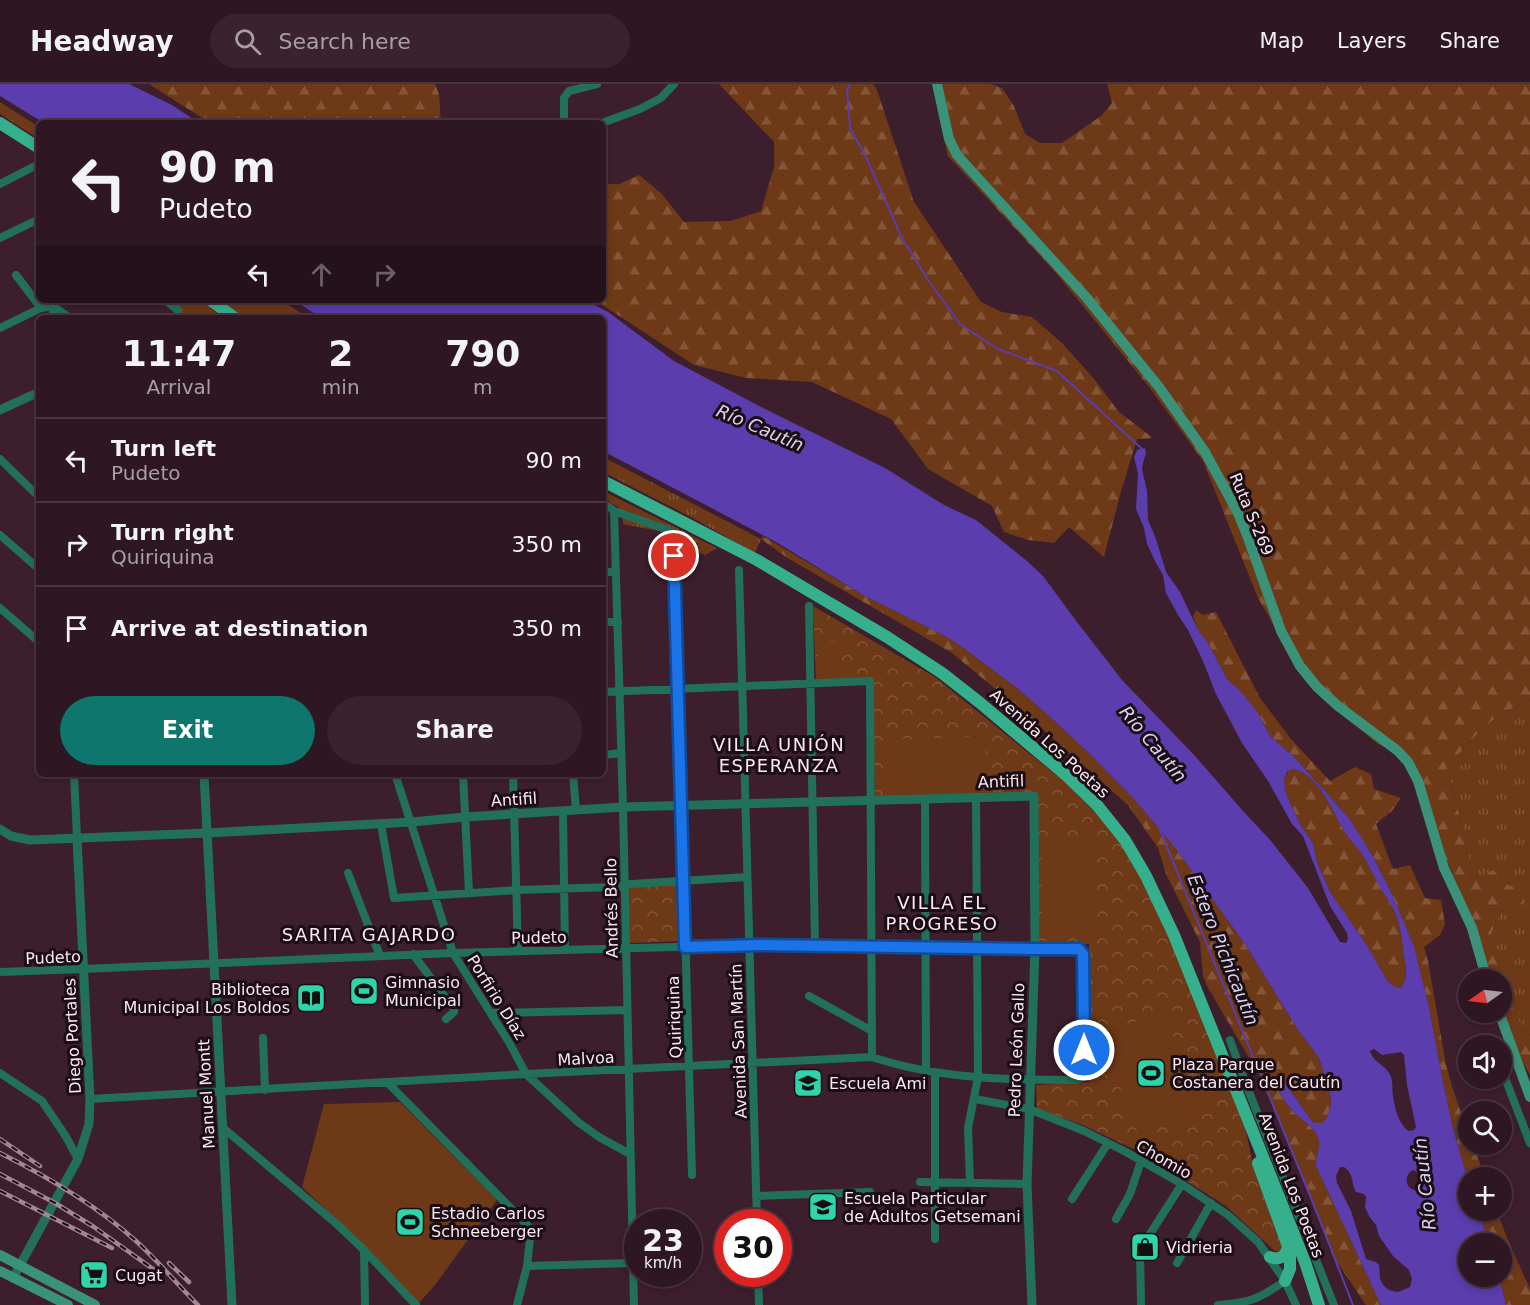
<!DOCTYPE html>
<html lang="en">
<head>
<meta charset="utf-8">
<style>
	:root { --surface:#2e1622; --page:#3a232f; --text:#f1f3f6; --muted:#a79fa5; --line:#493540; --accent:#0f766e }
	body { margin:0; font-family:"DejaVu Sans",sans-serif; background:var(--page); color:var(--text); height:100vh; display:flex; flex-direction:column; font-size:22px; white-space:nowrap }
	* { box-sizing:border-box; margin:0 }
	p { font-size:20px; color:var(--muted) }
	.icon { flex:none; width:33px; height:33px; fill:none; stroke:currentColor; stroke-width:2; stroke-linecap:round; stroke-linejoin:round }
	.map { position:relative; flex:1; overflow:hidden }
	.panel { position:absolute; left:36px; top:231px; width:570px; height:462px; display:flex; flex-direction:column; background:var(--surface); border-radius:9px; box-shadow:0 3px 9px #0003,0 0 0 2px var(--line) }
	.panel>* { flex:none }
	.guide { position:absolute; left:36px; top:36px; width:570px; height:183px; border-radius:9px; box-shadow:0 3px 9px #0003,0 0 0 2px var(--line); background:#2e1622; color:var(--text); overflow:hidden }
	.needle { width:39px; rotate:256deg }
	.fabs { position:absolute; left:1458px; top:885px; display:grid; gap:12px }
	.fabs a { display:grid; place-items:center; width:54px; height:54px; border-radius:50%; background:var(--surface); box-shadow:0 3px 9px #0003,0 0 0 2px var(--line); font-size:30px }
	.speed { position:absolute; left:624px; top:1125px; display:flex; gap:12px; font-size:30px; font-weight:700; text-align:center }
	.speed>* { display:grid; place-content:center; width:78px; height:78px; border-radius:50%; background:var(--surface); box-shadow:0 3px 9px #0003,0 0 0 2px var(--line); line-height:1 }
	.speed small { font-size:15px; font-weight:400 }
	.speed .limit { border:9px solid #d22; background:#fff; color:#111 }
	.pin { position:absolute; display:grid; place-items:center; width:51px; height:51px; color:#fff; margin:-26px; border:3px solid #fff; border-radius:50%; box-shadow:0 2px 6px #0007 }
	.me { position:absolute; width:66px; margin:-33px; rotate:0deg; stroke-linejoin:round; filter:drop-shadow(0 0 4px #0008) }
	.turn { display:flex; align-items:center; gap:21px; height:126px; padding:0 24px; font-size:27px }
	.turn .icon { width:78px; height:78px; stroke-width:2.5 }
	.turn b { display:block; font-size:42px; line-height:51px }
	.lanes { display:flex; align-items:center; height:57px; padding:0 24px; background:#0003; justify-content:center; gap:30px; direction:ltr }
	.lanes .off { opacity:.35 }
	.eta { display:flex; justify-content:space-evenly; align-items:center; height:102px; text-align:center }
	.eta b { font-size:36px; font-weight:700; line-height:42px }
	.primary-button { display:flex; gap:12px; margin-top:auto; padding:12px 24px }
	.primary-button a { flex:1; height:69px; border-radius:36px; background:var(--accent); color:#fff; font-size:24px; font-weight:700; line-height:69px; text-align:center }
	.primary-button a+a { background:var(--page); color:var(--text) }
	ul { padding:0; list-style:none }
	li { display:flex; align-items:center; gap:18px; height:84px; padding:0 24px; border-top:2px solid var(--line) }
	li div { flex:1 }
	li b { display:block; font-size:22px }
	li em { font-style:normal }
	header { display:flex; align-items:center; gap:36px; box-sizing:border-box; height:84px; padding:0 30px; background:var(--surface); border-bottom:2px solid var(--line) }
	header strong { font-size:28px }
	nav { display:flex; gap:33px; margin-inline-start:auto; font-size:21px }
	.search { width:420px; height:54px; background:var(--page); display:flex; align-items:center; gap:15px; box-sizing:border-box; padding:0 21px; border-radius:33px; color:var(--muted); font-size:22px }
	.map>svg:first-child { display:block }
	.grass { fill:url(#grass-tufts) }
	.forest { fill:url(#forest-firs) }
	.park { fill:url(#park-crowns) }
	.garden { fill:#6e3917 }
	.water { fill:#5b3dad; fill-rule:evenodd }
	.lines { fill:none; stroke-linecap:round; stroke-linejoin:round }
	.stream { stroke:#5b3dad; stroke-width:2 }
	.minor { stroke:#23705a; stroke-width:8 }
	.tertiary { stroke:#23705a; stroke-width:9 }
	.secondary { stroke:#3a9278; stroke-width:10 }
	.primary { stroke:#36af8d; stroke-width:12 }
	.rail-casing { stroke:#a18793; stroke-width:4.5 }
	.rail { stroke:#1b0d14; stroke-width:2; stroke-dasharray:7; stroke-linecap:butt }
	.route-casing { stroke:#114b97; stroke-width:15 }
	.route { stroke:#1a73e8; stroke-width:10 }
	.labels { text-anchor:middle; stroke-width:6; stroke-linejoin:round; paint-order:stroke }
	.street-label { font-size:16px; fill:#fde7f1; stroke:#1b0d14 }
	.poi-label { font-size:16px; fill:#fde7f1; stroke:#1b0d14; text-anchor:start }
	.water-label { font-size:18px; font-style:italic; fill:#d6d3f0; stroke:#1b0d14 }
	.neighbourhood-label { font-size:18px; letter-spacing:1.5px; fill:#fde7f1; stroke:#1b0d14 }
</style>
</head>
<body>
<header>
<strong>Headway</strong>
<div class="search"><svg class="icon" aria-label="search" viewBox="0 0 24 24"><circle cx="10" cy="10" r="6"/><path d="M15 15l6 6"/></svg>Search here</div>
<nav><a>Map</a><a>Layers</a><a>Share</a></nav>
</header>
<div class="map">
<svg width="1530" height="1221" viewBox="0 0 1530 1221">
	<defs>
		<pattern id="grass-tufts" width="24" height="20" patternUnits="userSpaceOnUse" patternTransform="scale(1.5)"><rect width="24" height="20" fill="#6e3917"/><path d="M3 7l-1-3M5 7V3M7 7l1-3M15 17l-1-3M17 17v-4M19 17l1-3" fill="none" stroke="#845639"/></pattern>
		<pattern id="forest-firs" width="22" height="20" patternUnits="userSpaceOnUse" patternTransform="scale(1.5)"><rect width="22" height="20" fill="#6e3917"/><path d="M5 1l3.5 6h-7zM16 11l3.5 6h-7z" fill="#845639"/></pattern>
		<pattern id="park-crowns" width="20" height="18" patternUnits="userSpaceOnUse" patternTransform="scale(1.5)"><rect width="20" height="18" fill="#6e3917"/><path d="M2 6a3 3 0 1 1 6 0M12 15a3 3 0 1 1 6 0" fill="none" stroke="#845639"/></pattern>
	</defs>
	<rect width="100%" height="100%" fill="#3d1e2d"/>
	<!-- grass -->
	<path class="grass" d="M0,18l39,25v12l-39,-25z
		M171,216h28l25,18h-42z
		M216,216h64l29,18h-66z
		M603,373l158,82 -6,14 -64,-36 -88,-45z
		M603,407l114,57 -12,7 -21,-8 -15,-14 -46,-9c-1,-14 -1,-18 -15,-21l1,-3 -6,-4z
		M1530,616v335c-16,-9 -34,-78 -40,-98l10,-25 18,-2 -10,-25 -28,-9 -8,-1 -12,-58 -13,-50 32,-35 21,-18z"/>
	<!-- forest -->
	<path class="forest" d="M149,0h286l4,10 2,29h-231z
		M719,0h154l4,6 37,112 67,100 21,10 30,5 31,27 32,36 24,32 34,26 -16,1 -17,56 -16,62 -35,-30 -15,16 -26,-3 -24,-8 -12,-26 -64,-37 -37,-50 -79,-37 -66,-4 -52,-13 -99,-65h8v-116h16l20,-9 23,19 22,28 47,-1 30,-10 13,-44v-25z
		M933,0h58l11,4 12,18 11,28 15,9h22l39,-27 11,-13 -5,-19h423v616l-30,14 -21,18 -32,35 13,50 12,58 8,1 13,-6 15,15 9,3 7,12 -6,10 -18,2 -10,25c6,20 24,89 40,98v40l-10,-17 -18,-50v-28l-11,-1 -15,-52 -28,-64 -45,-107 -25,-12 -36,-29 -55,-67 -29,-50 -55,-137 -53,-73 -94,-115 -108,-117z
		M763,452l100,59 82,41 13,8 59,44 32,28 43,40 42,43 42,50 69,95 53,86 19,25 7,15 6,23 1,10 -4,15 -5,5h-7l-4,-3 -29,-41 -5,5c4,9 8,19 14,25 10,11 26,18 28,33 2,8 -4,16 -3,24l65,139h-15l-31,-46 -76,-188 -11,-15 -41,-70 -4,-10 -3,-34 -34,-68 -8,-26 -30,-43 -105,-93 -71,-59 -163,-94 -28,-20z
		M1196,526l7,5 13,-3 44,86 31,41 39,42 25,-14 16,7 3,15 27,9 -9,13 -16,13 17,45 17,-4 15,33 16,2 4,24 -5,11 -16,12 4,14 18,104 7,25 15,42v12l5,1 12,32 -17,1v3l-16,-57 -9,-42 -14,-75 -15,-59 -23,-56 -19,-37 -21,-34 -25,-29 -33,-36 -23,-20 -7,-14 -36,-43 -20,-38 -9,-11 -5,-13z
		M1292,685c28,5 41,44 55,65 4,7 9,12 14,19 11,15 32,51 37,68 4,14 6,28 7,41 0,9 2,20 -5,26l-5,-1 -8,-7 -21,-36 -36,-52 -13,-30 -4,-19 -12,-17 -15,-32 -2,-13 5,-11z
		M1478,1127h19l10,27 23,51v16h-24l-7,-28 3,-1v-32l-13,-1z"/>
	<!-- park -->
	<path class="park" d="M813,522l122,71 122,99 9,3 28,29 30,37 43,78 77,199 9,43 29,82 -2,4h-5l-49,-45 -82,-52 -61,-29 -46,-16 -1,-24 53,-3v-138h-50l-1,-150 -163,3 -3,-118 -56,3z
		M678,800l2,57 -50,2 -2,-57z"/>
	<!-- garden -->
	<path class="garden" d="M838,558l2,34 -21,1 -2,-34z
		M985,652l2,56 -102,5 -2,-57z
		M1041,752h56v102h-55z
		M1164,927l37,101 -63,23 -37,-101z
		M400,1018l97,98 -62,85 -16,18 -56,-58 -61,-58 22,-83z"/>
	<!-- water -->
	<path class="water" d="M0,0h129l43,21 27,18h-155l-44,-27z
		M294,216h291l23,12 66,49 89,47 122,60 59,37 32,15 51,41 16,15 34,46 45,58 73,76 49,56 27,29 37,47 32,54 6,1 2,-4 -1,-6 -17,-27 -27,-70 -11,-12 -24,-43 -26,-38 -26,-49 -13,-33 -15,-31 -10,-15 -12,-22 -3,-18 -7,-12 -9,-19 -3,-16 -8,-19 2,-36 -4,-16 3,-7 8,-2 1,5 -3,10 -1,6 5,22 1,29 8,19 10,33 14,20 18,38 9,11 20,38 16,15 15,19 12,23 23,20 33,36 25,29 21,34 19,37 14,33 9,22 15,60 14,75 9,42 16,57v29l10,1 11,32 -21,1v32l31,1 7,28h-125l-65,-139c-1,-10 6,-18 2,-28 -4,-13 -18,-18 -26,-28 -8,-8 -13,-19 -17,-30l2,-4h3l31,44 4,3h7l5,-5 4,-15 -1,-10 -9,-30 -4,-8 -19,-25 -53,-86 -69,-95 -42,-50 -42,-43 -43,-40 -32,-28 -59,-44 -13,-8 -82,-41 -87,-53 -173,-91v-133h-282zM1292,685c28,5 41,44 54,65 5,7 10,12 15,19 8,11 13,24 20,36 6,10 14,20 17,32 4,14 5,28 7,41 1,9 2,20 -5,26l-5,-1 -8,-7 -21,-36 -36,-52 -13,-30 -4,-19 -12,-17 -15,-32 -2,-13 3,-9zM1374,965l8,6 19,-3 3,3 3,30 9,42 -2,3 -6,1c-10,-9 -13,-22 -15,-35 -1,-6 0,-13 -2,-19 -4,-12 -18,-14 -21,-26zM1340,1083h4c11,8 6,14 12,25l8,2 2,3 -1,10 4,9 7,9 3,11 14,20 16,14 3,9 -2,8 -12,5 -9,-2 -5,-4 -4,-7 -1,-14 -3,-3 -10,-3 -15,-48 -14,-28 -1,-7zM1413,1086c9,3 11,13 6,20 -13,2 -17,-14 -6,-20z"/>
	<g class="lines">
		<!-- stream -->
		<path class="stream" d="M850,0l-3,6 3,38 15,27 37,83 28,45 31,42 37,24 59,22 84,77v2
			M1160,746l151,368 42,107"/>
		<!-- minor -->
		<path class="minor" d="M564,39v-25l5,-7 28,-7
			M602,39l38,-14 21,-11 13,-14
			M0,100l35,-18
			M0,154l39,-19
			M16,191l25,33
			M165,216l13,10v8
			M53,234v-12l1,-6
			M0,244l41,-20 12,-2 17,12
			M0,375l39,38
			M603,423h6l5,4 54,19 6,4 18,641
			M614,427l9,296 11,498
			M0,451l39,34
			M739,486l18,652
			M603,488h13
			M809,522l6,340
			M0,524l39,34
			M603,538h15
			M603,608l267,-11 2,376
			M603,671l18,-2
			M74,690l3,64
			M395,690l58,179 57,91 16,30 52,48 21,15 31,17
			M463,690l6,119
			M513,690l5,177
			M573,690l3,36
			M925,715l1,271
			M563,727l2,139
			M381,740l13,74 122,-8 99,-3 16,-3 116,-7
			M348,789l32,83
			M413,870l41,55v3l-8,7
			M0,888l83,-3 370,-16 296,-8 286,4h44l4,5 1,120 -3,4 -4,2c-68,0 -139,-1 -205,-23l-346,17 -436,25
			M809,912l63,35
			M492,929l135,-3
			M263,954l2,52
			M1230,956l17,47 87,218
			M1490,958l2,4
			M1502,986l28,73
			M0,989l42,28 23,34 13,24
			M388,999l143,146 -4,37 -10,39
			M975,1015l54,10 55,22 42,21 56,32 46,31 30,27 27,39 11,24
			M222,1043l116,98 26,25 52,55
			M920,1098l107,2
			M970,1099l-2,-55 10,-51 -2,-280
			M756,1112l114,-4
			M1072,1115l36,-56
			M1116,1135l14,-25 11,-33
			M935,1155v-167
			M364,1166l1,55
			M1177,1179l34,-60
			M527,1182l105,-3
			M758,1190l1,31
			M1141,1221l-1,-53 3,-7 39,-61
			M1218,1221c31,-2 41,-6 67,-24"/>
		<!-- tertiary -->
		<path class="tertiary" d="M0,326l39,-18
			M204,690l28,531
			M0,745l11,7 19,4 177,-7 205,-11 53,-5 158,-10 411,-11 1,153 -8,235 5,121
			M13,1194l65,-119 11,-35 1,-25 -13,-261"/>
		<!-- secondary -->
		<path class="secondary" d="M937,0l12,55 8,16 129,142 73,90 46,65 33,61 9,22 34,96 19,35 17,21 21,19 60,45 10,11 10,19 26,87 28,60 15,52
			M1499,928l31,85
			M0,1171l95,50
			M0,1187l68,34"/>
		<!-- primary -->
		<path class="primary" d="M0,39l39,25
			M210,216l25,18
			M603,397l154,79 130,77 55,36 37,29 88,74 30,29 28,35 21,36 28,59 131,327 14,43
			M1258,1079l32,89v17l-5,12
			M1270,1173c10,4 18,-2 18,-13"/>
		<!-- rail casing -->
		<g class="rail-casing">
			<path id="rail" d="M0,1055l40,27
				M0,1069c48,24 96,52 136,88 22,20 41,43 62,64
				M0,1090l55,29 39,24 66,47
				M0,1107l112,57
				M169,1179l20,19"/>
		</g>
		<!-- rail -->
		<use href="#rail" class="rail"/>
	</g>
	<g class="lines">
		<!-- route casing -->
		<g class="route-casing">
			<path id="route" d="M674,472l11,391 76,-2 274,4h44l4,5 1,96"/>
		</g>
		<!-- route -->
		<use href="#route" class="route"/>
	</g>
	<!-- icons -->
	<defs>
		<g id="stadium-square" transform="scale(1.5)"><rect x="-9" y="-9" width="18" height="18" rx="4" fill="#2fd4aa" stroke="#1b0d14"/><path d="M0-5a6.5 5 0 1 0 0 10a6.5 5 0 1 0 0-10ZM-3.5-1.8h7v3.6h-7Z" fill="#111"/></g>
		<g id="library-square" transform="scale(1.5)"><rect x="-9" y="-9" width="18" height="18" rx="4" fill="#2fd4aa" stroke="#1b0d14"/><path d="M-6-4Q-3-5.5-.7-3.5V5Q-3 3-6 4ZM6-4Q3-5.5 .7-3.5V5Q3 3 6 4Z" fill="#111"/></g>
		<g id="school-square" transform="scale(1.5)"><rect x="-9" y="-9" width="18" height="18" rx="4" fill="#2fd4aa" stroke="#1b0d14"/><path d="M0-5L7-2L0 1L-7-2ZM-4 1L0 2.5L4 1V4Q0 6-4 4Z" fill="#111"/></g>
		<g id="shop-square" transform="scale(1.5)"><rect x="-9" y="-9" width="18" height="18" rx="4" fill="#2fd4aa" stroke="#1b0d14"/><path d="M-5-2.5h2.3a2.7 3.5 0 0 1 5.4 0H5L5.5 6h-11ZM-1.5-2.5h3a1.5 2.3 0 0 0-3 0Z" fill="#111"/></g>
		<g id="supermarket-square" transform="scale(1.5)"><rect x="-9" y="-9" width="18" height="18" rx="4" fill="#2fd4aa" stroke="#1b0d14"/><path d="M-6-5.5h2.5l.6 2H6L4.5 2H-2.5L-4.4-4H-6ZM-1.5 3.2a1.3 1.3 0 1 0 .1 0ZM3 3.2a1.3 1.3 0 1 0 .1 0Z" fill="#111"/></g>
	</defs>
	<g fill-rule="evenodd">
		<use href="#stadium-square" x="364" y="907"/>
		<use href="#library-square" x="311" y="914"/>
		<use href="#stadium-square" x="1151" y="989"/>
		<use href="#school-square" x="808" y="999"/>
		<use href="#school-square" x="823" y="1123"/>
		<use href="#stadium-square" x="410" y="1138"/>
		<use href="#shop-square" x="1145" y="1163"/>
		<use href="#supermarket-square" x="94" y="1191"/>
	</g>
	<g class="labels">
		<!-- street labels -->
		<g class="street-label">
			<text transform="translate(1252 430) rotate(67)" y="6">Ruta S-269</text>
			<text transform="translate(1050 659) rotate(42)" y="6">Avenida Los Poetas</text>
			<text transform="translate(1001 697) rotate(-2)" y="6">Antifil</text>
			<text transform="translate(514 715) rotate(-4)" y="6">Antifil</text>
			<text transform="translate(611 824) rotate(-91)" y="6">Andrés Bello</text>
			<text transform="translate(539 853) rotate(-1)" y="6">Pudeto</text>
			<text transform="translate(53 873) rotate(-2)" y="6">Pudeto</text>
			<text transform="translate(497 913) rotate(58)" y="6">Porfirio Díaz</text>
			<text transform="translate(674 933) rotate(-92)" y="6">Quiriquina</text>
			<text transform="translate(72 952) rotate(-93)" y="6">Diego Portales</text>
			<text transform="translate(738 957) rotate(-92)" y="6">Avenida San Martín</text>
			<text transform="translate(1016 966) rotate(-88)" y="6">Pedro León Gallo</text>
			<text transform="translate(586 974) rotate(-3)" y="6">Malvoa</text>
			<text transform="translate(206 1010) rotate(-93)" y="6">Manuel Montt</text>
			<text transform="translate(1164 1075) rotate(30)" y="6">Chomio</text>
			<text transform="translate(1292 1101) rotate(69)" y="6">Avenida Los Poetas</text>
		</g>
		<!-- poi labels -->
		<g class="poi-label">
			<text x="385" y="904">Gimnasio<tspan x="385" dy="18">Municipal</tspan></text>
			<text x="290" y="911" text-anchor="end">Biblioteca<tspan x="290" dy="18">Municipal Los Boldos</tspan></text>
			<text x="1172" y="986">Plaza Parque<tspan x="1172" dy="18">Costanera del Cautín</tspan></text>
			<text x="829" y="1005">Escuela Ami</text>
			<text x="844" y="1120">Escuela Particular<tspan x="844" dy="18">de Adultos Getsemani</tspan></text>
			<text x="431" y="1135">Estadio Carlos<tspan x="431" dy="18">Schneeberger</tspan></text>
			<text x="1166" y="1169">Vidrieria</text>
			<text x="115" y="1197">Cugat</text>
		</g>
		<!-- water labels -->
		<g class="water-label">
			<text transform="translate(760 344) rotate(23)" y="6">Río Cautín</text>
			<text transform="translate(1153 660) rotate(50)" y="6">Río Cautín</text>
			<text transform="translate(1223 866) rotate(68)" y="6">Estero Pichicautín</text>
			<text transform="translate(1425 1100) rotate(-96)" y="6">Río Cautín</text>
		</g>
		<!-- neighbourhood labels -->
		<g class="neighbourhood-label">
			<text x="779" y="667">VILLA UNIÓN<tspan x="779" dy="21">ESPERANZA</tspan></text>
			<text x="942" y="825">VILLA EL<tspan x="942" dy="21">PROGRESO</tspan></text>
			<text x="369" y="857">SARITA GAJARDO</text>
		</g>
	</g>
</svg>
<div class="fabs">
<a><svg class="needle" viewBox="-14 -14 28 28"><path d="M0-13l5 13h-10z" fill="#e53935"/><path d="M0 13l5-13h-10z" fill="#a79fa5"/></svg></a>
<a><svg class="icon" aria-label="sound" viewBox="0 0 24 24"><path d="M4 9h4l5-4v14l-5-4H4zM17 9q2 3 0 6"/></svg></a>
<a><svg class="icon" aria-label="search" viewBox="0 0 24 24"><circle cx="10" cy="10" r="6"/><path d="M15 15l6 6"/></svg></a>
<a>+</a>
<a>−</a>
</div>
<div class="speed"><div>23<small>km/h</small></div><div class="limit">30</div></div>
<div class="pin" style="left:674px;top:472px;background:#d93025"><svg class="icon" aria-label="arrive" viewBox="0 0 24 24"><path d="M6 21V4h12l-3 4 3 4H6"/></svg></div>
<svg class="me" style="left:1084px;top:966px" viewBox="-20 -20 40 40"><circle r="17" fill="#1a73e8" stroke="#fff" stroke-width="3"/><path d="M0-11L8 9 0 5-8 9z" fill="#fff"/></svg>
<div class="guide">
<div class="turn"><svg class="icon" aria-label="left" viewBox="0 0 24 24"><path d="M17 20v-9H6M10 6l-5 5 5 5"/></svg><div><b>90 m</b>Pudeto</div></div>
<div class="lanes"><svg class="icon" aria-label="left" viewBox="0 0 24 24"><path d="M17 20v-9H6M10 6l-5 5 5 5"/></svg><svg class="icon off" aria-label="ahead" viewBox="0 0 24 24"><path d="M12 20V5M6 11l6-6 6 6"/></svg><svg class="icon off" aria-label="right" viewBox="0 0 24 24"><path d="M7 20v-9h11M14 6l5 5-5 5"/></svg></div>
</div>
<section class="panel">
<div class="eta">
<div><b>11:47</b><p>Arrival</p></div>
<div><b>2</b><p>min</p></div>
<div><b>790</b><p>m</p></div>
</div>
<ul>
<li><svg class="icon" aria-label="left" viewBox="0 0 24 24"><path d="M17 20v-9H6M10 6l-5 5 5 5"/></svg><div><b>Turn left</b><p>Pudeto</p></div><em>90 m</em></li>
<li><svg class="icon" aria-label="right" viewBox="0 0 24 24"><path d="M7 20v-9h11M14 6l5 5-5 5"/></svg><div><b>Turn right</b><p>Quiriquina</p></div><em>350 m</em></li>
<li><svg class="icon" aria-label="arrive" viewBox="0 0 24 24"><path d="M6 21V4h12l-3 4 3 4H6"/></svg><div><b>Arrive at destination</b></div><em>350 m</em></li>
</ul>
<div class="primary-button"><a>Exit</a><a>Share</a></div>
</section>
</div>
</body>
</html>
